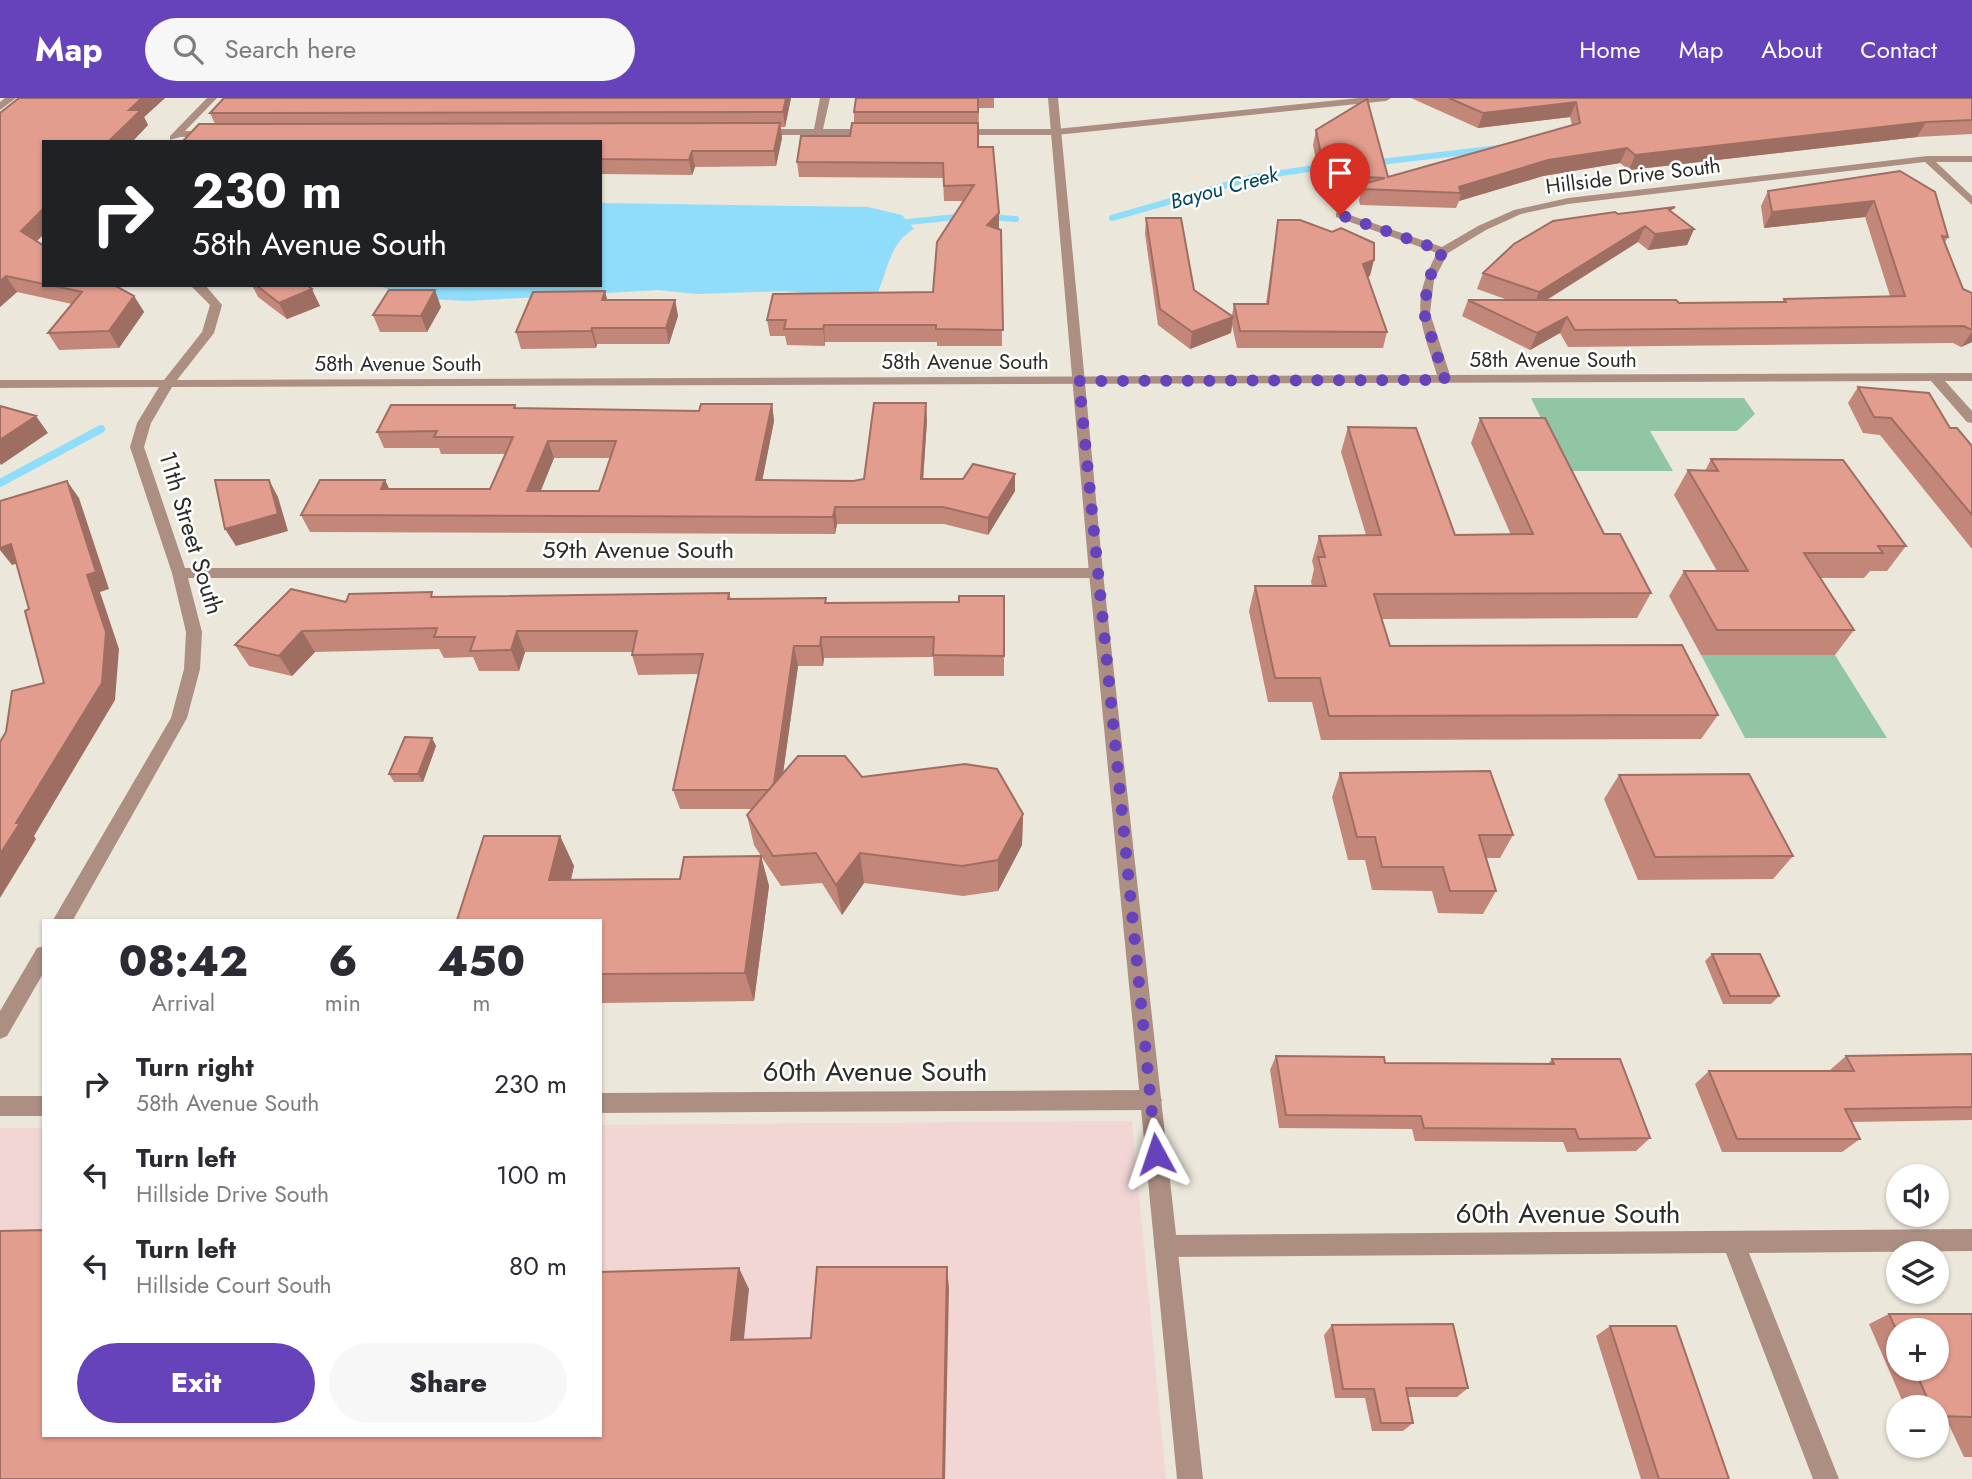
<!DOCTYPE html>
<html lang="en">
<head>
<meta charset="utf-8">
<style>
	:root { --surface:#fff; --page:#f7f7f7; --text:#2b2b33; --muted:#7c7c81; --accent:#6743bb }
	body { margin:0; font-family:Jost,sans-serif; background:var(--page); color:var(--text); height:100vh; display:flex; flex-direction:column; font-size:26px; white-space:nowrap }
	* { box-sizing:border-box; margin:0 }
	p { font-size:23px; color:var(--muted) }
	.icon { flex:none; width:38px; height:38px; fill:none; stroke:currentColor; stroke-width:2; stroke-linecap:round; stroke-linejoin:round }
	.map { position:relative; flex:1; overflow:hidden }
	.panel { position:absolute; left:42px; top:821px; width:560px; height:518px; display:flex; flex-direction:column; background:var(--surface); border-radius:0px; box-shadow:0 2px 5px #0004 }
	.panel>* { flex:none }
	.banner { position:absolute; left:42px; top:42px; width:560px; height:147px; border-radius:0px; box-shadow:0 2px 5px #0004; background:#202124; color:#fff; overflow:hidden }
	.tools { position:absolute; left:1886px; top:1066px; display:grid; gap:14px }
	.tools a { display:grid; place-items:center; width:63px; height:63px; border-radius:50%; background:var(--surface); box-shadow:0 2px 5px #0004; font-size:35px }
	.pin { position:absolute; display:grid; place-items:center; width:60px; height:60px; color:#fff; margin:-72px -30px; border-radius:50% 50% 50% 0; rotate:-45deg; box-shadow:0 0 7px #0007 }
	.pin .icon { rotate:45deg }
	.me { position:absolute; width:77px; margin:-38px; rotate:355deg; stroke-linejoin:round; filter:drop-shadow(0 0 5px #0008) }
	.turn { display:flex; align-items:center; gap:24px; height:147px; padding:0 35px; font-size:32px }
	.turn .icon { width:91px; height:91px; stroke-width:2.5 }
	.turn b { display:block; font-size:49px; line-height:60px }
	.eta { display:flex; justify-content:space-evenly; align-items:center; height:119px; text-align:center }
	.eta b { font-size:42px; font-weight:800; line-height:49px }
	.cta { display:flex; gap:14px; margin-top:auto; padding:14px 35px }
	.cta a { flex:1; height:80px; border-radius:42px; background:var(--accent); color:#fff; font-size:28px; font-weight:800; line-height:80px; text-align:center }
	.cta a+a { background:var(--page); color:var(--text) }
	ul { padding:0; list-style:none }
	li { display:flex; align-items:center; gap:21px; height:91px; padding:0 35px }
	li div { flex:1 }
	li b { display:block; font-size:26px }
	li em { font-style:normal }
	header { display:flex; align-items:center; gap:42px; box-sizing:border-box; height:98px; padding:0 35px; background:var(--accent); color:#fff }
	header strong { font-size:33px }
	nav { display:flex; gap:38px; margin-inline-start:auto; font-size:24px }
	.search { width:490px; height:63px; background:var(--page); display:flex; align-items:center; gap:18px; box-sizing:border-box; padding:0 24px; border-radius:38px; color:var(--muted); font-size:26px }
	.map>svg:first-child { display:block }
	.commercial { fill:#f1d6d4 }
	.green { fill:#91c6a5 }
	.water { fill:#8fddfb }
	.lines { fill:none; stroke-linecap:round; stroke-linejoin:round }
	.stream-far1 { stroke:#8fddfb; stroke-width:6 }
	.stream { stroke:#8fddfb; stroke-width:8 }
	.minor { fill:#ac8e83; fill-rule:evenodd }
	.tertiary { fill:#ac8e83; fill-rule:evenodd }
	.wall { fill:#c3877a; fill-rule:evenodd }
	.shaded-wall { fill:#9f6e63 }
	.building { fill:#e39d8e; stroke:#9f6e63; stroke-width:2; fill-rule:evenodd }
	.route { stroke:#6743bb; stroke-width:12; stroke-dasharray:0 21.6 }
	.labels { text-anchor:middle; stroke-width:5; stroke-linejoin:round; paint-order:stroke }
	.far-street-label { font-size:21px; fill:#2d2c27; stroke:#fff }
	.far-water-label { font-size:21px; font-style:italic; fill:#00465b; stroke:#fff }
	.street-label { font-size:24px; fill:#2d2c27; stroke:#fff }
	.near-street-label { font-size:28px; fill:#2d2c27; stroke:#fff }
</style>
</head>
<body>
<header>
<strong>Map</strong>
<div class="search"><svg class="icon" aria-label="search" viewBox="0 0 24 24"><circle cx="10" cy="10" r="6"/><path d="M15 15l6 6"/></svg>Search here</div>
<nav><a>Home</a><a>Map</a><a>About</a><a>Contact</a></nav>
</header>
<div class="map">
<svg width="1972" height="1381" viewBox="0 0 1972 1381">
	<rect width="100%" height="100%" fill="#ebe7da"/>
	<!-- commercial -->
	<path class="commercial" d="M1132,1023l34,358h-1166v-351h44v307h556v-310z"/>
	<!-- green -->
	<path class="green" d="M1531,300h213l11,16 -18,17h-87l23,40h-106z
		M1701,557h134l52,83h-142z"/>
	<!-- water -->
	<path class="water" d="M600,105l268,4 34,8 12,14c-25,14 -26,42 -37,65l-33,4 -58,-7 -89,3 -39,-4 -191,11 -57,-3 -33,-13h223z"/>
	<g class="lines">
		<!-- stream-far1 -->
		<path class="stream-far1" d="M1372,65l127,-15
			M988,119l28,2
			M1112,120l142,-41 75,-11
			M908,124l58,-6"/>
		<!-- stream -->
		<path class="stream" d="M0,385l101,-54"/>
		<!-- minor -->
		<path class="minor" d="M5,0h11l-16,12v-8z
			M207,0h10l-32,33h26l3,1v4l-34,1 -10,3v-4z
			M820,0h10l-7,31h50l5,3 -5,3h-116l-5,-3 5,-3h57z
			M1359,0h32l-5,3 -330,34h-99l-5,-3 5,-3h99z
			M1927,58h45v6h-36l36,34v9l-47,-43 -357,42 -47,10 -35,16 -38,23 -14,27 -4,33 20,62 522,-2v8h-27l27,30v12l-5,-1 -36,-41 -1759,6 -21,36 -7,24 41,121h911l7,5 -7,5h-908l14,54 -2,37 -13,49 -114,202h-20l118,-202 13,-49 2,-37 -14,-59 -42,-126 7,-24 22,-36 -159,1v-8h164l38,-48 8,-27 -20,-20 16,1 16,19 -8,28 -37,47 1260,-5c-16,-53 -28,-70 0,-122l-101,-36v-4h8l98,34 36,-21 36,-16 54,-12z
			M44,848v26l-37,64 -7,3v-28l37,-63z
			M1151,992l7,3 4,7 -4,7 -7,3 -551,3v-20z
			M0,998h44v20h-44z
			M1972,1131v22l-223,2 90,226h-26l-87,-226 -561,4 -8,-3 -3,-8 3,-8 8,-3z"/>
		<!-- tertiary -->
		<path class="tertiary" d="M1048,0h10l45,475 100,906h-26l-88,-906z"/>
	</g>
	<!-- wall -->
	<path class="wall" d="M19,0h146l-21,19 4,8 -16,17h-88l-7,99 7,5v39h70l20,11 10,16 -25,36 -60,2 -11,-17 24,-29 -55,-12 -17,15v-194z
		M224,0h567l-6,29h-4l1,11 -6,28 -81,1 -3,8 -92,-1v-32l-385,-18 -5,-11z
		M856,0h138v10h-15l-1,39 21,82 2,1 1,116h-65v-4h-112v4l-38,-1 -2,-9h-15l-3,-16 166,-28 31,-91h-20l-1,-23 -144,-1 -2,-15 53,-26 4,-13v-11z
		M1411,0h561v36l-55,3 -288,33 -9,-7 -77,13 -84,25 -3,7 -96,-3 -1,-5 2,-7 -39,-2 -9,-46 3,-15 72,47 184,-52 -2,-8 -92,11z
		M1900,73l48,66 -3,5 18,47 9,4v49l-11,5 -8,-4 -385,4 -8,-14 -30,17 -68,-34 6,-16h40l-31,-11 6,-16 135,-59 54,-1 22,16 -7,16 -39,5 -10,-8 -91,58 132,3 103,-1 2,-3 106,-3 -25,-79 -101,11 -3,-22 7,-15z
		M1146,120l48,72 38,25 2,-11h32l12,-84 92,56 -3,1 20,55 -4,16h-146l-5,-23 -1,8 -41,16 -32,-24 -13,-91z
		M252,187h55l13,21 -33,13 -29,-22z
		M605,193l2,9h68l3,16 -9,28h-72l-1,4 -75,1 -5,-17z
		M441,209l-14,25h-47l-7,-17z
		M1858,289l92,41 22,18v103l-92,-114 -17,-2 -15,-30z
		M772,306l2,17 -12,59 91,1 11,-2 63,-59 -4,59h40l52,-5v17l-27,44 -44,-11h-107l-2,10 -525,-2 -9,-17 84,-35 4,9h101l16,-35h-65l-2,-6h-55l-7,-16 138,-27 1,3 183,3zM554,360h56l-11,33h-59z
		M1480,320l124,116 47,59 -14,25 -255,1 8,27 328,69 -17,24 -380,1 -9,-38h-44l-19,-91 6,-25h57l-1,-4 3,-13 -2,-8 7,-25 47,-1 -25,-83 7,-25 107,108h56l-40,-92z
		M1711,361l195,87 -19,25h-17l-6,7h-44l34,52 -19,25h-134l-32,-59 15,-25h33l-43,-76 14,-25 17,1z
		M729,495l2,6 95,-1v5l133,-1 45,-6v80h-70l-1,-19 -109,1 -1,8h-25l-15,108 79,3 161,37 -1,31 -24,46 -35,5 -99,-13 -22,32 -20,-32 -41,3 -20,-30 8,30 -15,115 -154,2v-83h-143l103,-84 14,30 -3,13h109l81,-23 -7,-11 -7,-30 4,-6h-71l-7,-19 25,-116 -60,1 -6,-20v-3h-107l-6,19h-40l-6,-14 -29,1 -5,-9 -124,3 -23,24 -43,-10 -14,-21 111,-43 89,-5z
		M432,640l4,8 -13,36h-29l-5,-8z
		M1340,675l173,62 -13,23h-14l10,33 -13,23 -45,-1 -6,-22 -60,-1 -7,-30h-17l-16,-63z
		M1619,677l174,81 -20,23 -135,1 -34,-81z
		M1712,856l67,42 -8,8h-48l-18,-43z
		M1972,956v66l-121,2 9,17 -18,13h-120l-27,-68 14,-13h121v-1l16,-14z
		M1276,958l109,7 163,1 4,-5 98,79 -14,13 -69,1 -4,-10 -148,-1 -3,-12 -133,-1 -9,-58z
		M1889,1216h83v143h-8l-15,-32h-12v-18h-32l-36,-83zM1899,1232l38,38h-38z
		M1332,1227l136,63 -11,9h-49l5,26 -10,8h-31l-7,-33h-30l-11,-63z
		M1610,1228l119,153h-88l-45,-143z"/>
	<!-- shaded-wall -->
	<path class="shaded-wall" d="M142,0h23l-21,19 4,8 -16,17h-24l21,-32z
		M786,0h5l-6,29 -2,-15z
		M1576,4l-6,15 -92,11 5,-15z
		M1926,24l-9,15 -288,33 6,-15z
		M780,25l2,15 -6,28 -2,-15z
		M1627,50l-7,15 -77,13 -84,25 2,-8 -2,-6 89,-27z
		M692,53l3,16 -3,8 -3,-15z
		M1874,103l-9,16 -101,11 8,-16z
		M44,110v26l-13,13 -10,-16z
		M999,115v16l-12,-4z
		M1645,128l-7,16 -105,66 6,-16z
		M1694,131l-7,16 -39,5 7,-16z
		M1374,162l-4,16 -11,4 4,-16z
		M6,178l11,16 -17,15v-26z
		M312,191l8,17 -33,13 -8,-16z
		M435,192l6,17 -14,25 -6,-16z
		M605,193l4,16 -7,-7z
		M134,198l10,16 -25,36 -10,-17z
		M675,202l3,16 -9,28 -3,-16z
		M1233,219l-2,16 -41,16 2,-17z
		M1567,219l-7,16 -30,17 7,-17z
		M824,227l1,17v4l-2,-17z
		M592,230l5,16 -1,4 -5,-17z
		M1972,234v10l-11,5z
		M926,305l1,17 -5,76 -1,-17z
		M772,306l2,17 -15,76 -3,-17z
		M36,318l12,17 -47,32 -1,-2v-23z
		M548,343l6,17 -20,50 -7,-17z
		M1015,376v17l-27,44v-17z
		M269,382l9,17 10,34 -52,15 -11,-17z
		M385,382l8,17 -12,-8z
		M67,383l12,17 30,91 -9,3 19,57 -4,51 -81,136 2,3 -36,59v-44l16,-31 71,-248z
		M835,409l2,17 -2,10 -2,-17z
		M11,446l13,17 -12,4 -12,-15v-2z
		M302,533l13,21 -23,24 -13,-20z
		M517,533l8,21 -6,19 -8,-21z
		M821,539l3,21 -1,8 -3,-20z
		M794,548l4,20 -20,143 -4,-19z
		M432,640l4,8 -13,36 -5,-8z
		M1023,716l-1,31 -24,46v-31z
		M560,738l14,30 -10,43 -15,-29z
		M860,755l4,30 -22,32 -6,-30z
		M761,758l8,30 -15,115 -9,-28z
		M947,1169l2,21 -4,191h-2z
		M739,1170l10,21 -7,69 -11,-18z"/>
	<!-- building -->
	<path class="building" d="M19,0h123l-13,12h12l-33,32h-64v66l-23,23 23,15v38l-38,-8 -6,5v-168z
		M224,0h562l-3,14 -573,1z
		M856,0h122v14h-124z
		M1449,0h523v22l-46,2 -291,33 -8,-7 -79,12 -89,27 2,6 -98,-4v-5l22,-6 -60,-3 -9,-45 51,-31 21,78 192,-54 -4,-21 -93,11z
		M780,25l-6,28h-82l-3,9 -89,-1v-17h-418l17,-18z
		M852,25h126v24h15l6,66 -12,12 14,5 2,100 -67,-1v-4h-112l-1,4h-39l2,-9h-19l6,-26 160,-2 4,-50 37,-57 -30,1 -1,-23 -146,-1 4,-26h49z
		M1900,73l35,21 13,45 -6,-1 21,53 9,4v37l-8,-4 -389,4 -8,-13 -30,16 -69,-33h208l3,3 107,-1 -2,-3 121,-3 -31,-95 -102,11 -4,-21z
		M1675,109l-6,3 25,19 -39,5 -10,-8 -106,66 -56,-19 31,-29 39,-23 62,-9 3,2z
		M1146,120h35l13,72 39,27 -41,15 -32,-23z
		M1278,122h22l32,12 9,-4 33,15v17l-11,4 24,68 -147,-1 -6,-27h34z
		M50,187h64l20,11 -25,35 -61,2 34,-41z
		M256,187h51l5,4 -33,14z
		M389,192h46l-14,26 -48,-1z
		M605,193l-3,9h73l-9,28h-74l-1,3 -75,1 17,-40z
		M1858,289l71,6 21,35h7l15,18v69l-81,-97 -17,-1z
		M874,305h52l-5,76h42l10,-15 42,10 -27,44 -45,-11h-108l-2,10 -532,-2 19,-35h65l-4,9h109l23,-52h-79l3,-6 -60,1 14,-27h124l-1,3 185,3 2,-7h71l-16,76 97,1 11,-2zM548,343h68l-17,50h-72z
		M0,308l36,10 -36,24z
		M1480,320h65l59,116h16l31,59 -277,1 16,52 292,-1 36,70 -389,1 -9,-38h-45l-20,-92h71l-8,-29h7l-6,-21 62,-1 -33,-108 68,1 39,107 78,-1z
		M1711,361l132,1 63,86h-28l5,7h-79l50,77h-137l-33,-59h64l-60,-101 30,1z
		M215,382h54l9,34 -53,15z
		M67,383l29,91 -9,3 19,57 -4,51 -86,140h4l-20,31v-112l6,-10 6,-41 32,-8 -19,-72 4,-2 -18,-65 -11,4v-47z
		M291,491l55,13 3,-8 83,-2 -1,5 298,-4 -1,6 98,-1 -1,5 134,-1v-6h45v60l-71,-1 1,-18h-113l-1,9h-26l-20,137 -5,7h-96l30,-136 -71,1 5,-24h-120l-6,19 -41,1 5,-14h-41l3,-9 -135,3 -23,25 -44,-11z
		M405,639l27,1 -14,36h-29z
		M798,658h47l17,21 103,-13 32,5 26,45 -25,46 -36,6 -102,-13 -24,32 -20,-32 -43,3 -26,-41z
		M1490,673l23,64h-34l17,56h-46l-7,-24h-61l-7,-30h-18l-17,-64z
		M1749,676l44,82 -138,1 -36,-82z
		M484,738h76l-11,44 131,-1 4,-22 77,-1 -16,117 -145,1v-54h-143z
		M1712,856h48l19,42h-49z
		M1972,956v53l-127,2 15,30h-123l-28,-68h145l-8,-15z
		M1276,958l108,1 1,6 169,1 -2,-5h68l30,79 -71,1 -4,-10 -151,-1 -3,-12 -135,-1z
		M44,1132v205h556v-163l139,-4 -8,72 80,-2 6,-71h130l-4,212h-943v-248z
		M1889,1216h83v103l-35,-1v-9h-6l-17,-39h23v-38h-38v6z
		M1453,1226l15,64h-62l7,35h-32l-7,-34h-31l-11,-64z
		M1610,1228h66l53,153h-70z"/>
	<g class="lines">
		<!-- route -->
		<path class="route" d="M1156,1056l-77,-773 366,-1 -21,-67 4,-33 15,-29 -103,-36"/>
	</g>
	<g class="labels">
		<!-- far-street labels -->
		<g class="far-street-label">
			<text transform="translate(1633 78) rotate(-7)" y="7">Hillside Drive South</text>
			<text x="1553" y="269">58th Avenue South</text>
			<text x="965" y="271">58th Avenue South</text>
			<text x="398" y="273">58th Avenue South</text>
		</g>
		<!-- far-water labels -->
		<g class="far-water-label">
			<text transform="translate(1224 90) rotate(-15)" y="7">Bayou Creek</text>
		</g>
		<!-- street labels -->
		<g class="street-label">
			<text transform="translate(191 435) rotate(73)" y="8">11th Street South</text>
			<text x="638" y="460">59th Avenue South</text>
		</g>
		<!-- near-street labels -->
		<g class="near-street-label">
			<text x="875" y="983">60th Avenue South</text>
			<text x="1568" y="1125">60th Avenue South</text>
		</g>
	</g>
</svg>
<div class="tools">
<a><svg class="icon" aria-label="sound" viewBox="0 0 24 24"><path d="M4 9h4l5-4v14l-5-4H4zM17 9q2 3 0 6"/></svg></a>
<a><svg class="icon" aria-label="layers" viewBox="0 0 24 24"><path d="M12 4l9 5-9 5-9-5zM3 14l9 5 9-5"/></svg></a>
<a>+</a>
<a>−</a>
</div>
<div class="pin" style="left:1340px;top:117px;background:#d93025"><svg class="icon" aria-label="arrive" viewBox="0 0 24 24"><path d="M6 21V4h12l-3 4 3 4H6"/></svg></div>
<svg class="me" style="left:1156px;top:1056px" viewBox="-20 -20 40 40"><path d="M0-17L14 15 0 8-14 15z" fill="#6743bb" stroke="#fff" stroke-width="4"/></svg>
<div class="banner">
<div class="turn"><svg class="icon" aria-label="right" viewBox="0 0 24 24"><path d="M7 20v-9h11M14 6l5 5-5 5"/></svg><div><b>230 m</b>58th Avenue South</div></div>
</div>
<section class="panel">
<div class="eta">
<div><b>08:42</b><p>Arrival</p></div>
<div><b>6</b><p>min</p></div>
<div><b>450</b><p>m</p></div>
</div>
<ul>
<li><svg class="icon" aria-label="right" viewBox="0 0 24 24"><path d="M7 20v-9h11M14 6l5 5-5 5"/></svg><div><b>Turn right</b><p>58th Avenue South</p></div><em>230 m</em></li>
<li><svg class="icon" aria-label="left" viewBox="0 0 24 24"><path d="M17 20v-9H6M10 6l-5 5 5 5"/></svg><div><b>Turn left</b><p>Hillside Drive South</p></div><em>100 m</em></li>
<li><svg class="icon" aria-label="left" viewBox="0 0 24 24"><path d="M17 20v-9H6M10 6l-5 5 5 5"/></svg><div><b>Turn left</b><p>Hillside Court South</p></div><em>80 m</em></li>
</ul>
<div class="cta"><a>Exit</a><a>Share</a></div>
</section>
</div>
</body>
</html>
